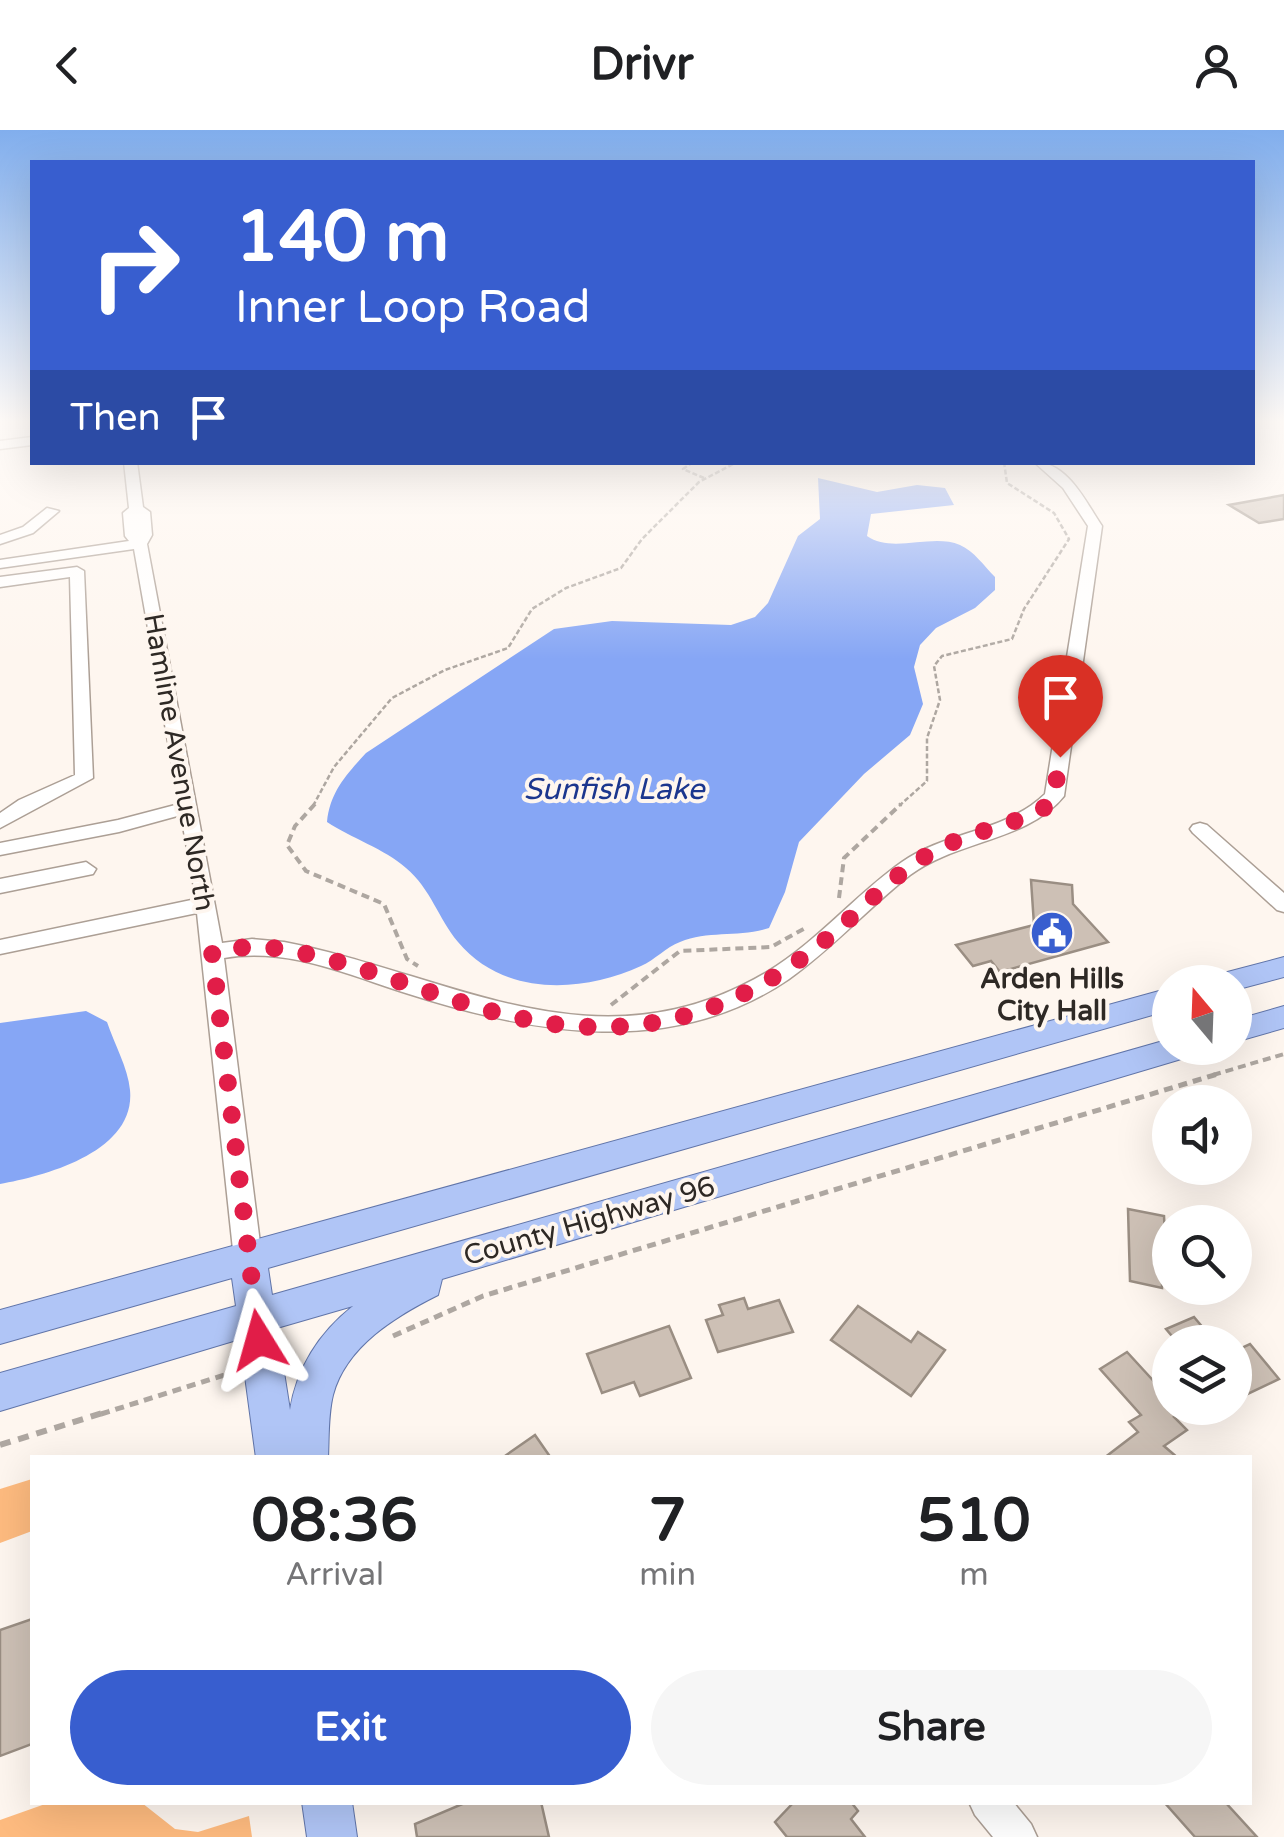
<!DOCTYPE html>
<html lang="en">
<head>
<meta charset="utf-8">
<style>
	:root { --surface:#fff; --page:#f6f6f6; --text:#202124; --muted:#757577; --accent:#385ecf }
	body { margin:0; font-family:"Varela Round",sans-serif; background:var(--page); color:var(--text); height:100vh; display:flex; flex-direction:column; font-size:38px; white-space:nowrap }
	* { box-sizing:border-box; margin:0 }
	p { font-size:32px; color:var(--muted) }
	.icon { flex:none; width:55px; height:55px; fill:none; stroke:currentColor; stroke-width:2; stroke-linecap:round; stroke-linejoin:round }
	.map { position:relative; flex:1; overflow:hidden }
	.side { position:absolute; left:30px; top:1325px; width:1222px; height:350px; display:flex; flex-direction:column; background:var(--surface); border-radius:0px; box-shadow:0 10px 40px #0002 }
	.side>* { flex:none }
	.top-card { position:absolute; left:30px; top:30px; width:1225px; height:305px; border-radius:0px; box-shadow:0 10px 40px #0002; background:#385ecf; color:#fff; overflow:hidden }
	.needle { width:65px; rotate:341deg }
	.buttons { position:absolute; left:1152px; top:835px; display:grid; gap:20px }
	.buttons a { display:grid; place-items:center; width:100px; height:100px; border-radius:50%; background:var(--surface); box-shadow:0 10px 40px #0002; font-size:50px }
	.pin { position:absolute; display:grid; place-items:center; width:85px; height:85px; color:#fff; margin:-102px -42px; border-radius:50% 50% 50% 0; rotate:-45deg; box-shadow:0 0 10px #0007 }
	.pin .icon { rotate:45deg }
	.me { position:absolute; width:110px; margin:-55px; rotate:352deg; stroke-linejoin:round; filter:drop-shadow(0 0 8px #0008) }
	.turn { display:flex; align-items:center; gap:35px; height:210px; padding:0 40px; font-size:45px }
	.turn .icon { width:130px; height:130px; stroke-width:2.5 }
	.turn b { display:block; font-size:70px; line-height:85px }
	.then { display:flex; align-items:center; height:95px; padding:0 40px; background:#0003; gap:20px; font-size:38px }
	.eta { display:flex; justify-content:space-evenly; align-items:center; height:170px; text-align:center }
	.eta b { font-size:60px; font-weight:700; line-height:70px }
	.primary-button { display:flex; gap:20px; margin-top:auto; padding:20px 40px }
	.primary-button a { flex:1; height:115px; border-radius:60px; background:var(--accent); color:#fff; font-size:40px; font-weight:700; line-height:115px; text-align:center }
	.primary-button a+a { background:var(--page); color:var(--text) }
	header { display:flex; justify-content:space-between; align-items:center; height:130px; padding:0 40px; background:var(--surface); font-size:45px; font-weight:700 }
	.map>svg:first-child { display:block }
	.green { fill:#febb7f }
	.water { fill:#86a6f5 }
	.building { fill:#cdc0b5; stroke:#9a8e83; stroke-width:2.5 }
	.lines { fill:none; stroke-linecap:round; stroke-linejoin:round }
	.minor-casing { stroke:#ac9f95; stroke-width:3 }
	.major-casing { stroke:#6175a9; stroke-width:2 }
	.path-far3 { stroke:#aea7a1; stroke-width:2.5; stroke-dasharray:5 2.5; stroke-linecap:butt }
	.path-far2 { stroke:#aea7a1; stroke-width:4; stroke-dasharray:8 5; stroke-linecap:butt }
	.path-far1 { stroke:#aea7a1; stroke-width:5; stroke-dasharray:9 6; stroke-linecap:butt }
	.path { stroke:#aea7a1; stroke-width:6; stroke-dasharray:11 8; stroke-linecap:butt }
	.minor { fill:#fff; fill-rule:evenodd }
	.major { fill:#b0c5f6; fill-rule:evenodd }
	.route { stroke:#e11d48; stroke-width:18; stroke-dasharray:0 32.4 }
	.labels { text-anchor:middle; stroke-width:8; stroke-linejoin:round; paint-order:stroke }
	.street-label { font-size:28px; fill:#2e2925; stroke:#fef6ef }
	.poi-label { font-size:28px; font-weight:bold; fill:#2e2925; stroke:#fef6ef }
	.water-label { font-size:30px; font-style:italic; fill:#1b368e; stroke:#fef6ef }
</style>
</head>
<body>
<header><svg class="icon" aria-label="back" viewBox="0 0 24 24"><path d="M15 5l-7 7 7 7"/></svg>Drivr<svg class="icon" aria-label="person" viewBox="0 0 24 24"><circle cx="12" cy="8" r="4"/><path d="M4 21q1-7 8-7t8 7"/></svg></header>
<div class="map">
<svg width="1284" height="1707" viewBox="0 0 1284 1707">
	<rect width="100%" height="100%" fill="#fef6ef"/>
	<!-- green -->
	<path class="green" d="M32,1349v52l-32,12v-54z
		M48,1673h94l33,26 23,3 51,-16 3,21h-252v-17z"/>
	<!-- water -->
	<path class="water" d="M818,348l59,14 40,-7 28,3 9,17 -83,9 -4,22c25,18 65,-3 93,9 14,6 24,21 35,32v13l-20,18 -39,20 -16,17 -6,22 9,37 -13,31 -46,39 -65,68 -14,50 -16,36c-30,10 -60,2 -89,14 -14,5 -25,18 -39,24 -59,27 -137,31 -183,-24 -20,-24 -27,-53 -52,-74 -21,-19 -55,-30 -79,-46 3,-30 19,-47 39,-69l188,-124 58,-8 119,4 24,-8 13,-14 30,-67 22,-17z
		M86,881l21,11c7,21 21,46 23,68 6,62 -85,86 -130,94v-161z"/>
	<!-- building -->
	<path class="building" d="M1284,365v24l-25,4 -30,-18z
		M1031,750l41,5 1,19 35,38 -108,30 -9,-11 -18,5 -17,-21 78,-20z
		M1128,1079l36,7 3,62 -5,-2v12l-32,-7z
		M744,1168l4,11 31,-9 14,32 -75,20 -12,-32 17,-5 -4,-10z
		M858,1176l53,36 7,-10 27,18 -34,46 -80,-56z
		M1194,1187l21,25h-38l-11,-13z
		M669,1196l22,52 -51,18 -6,-14 -32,11 -15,-39z
		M1250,1214l29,35 -44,21v-49z
		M1127,1222l43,47v9l12,4 -8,5 13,13 -23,16 14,12h-74l34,-26 -9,-10 12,-7 -41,-46z
		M535,1305l16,23h-49z
		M32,1489v125l-32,12v-126z
		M467,1672h74l8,35h-132l-2,-13z
		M794,1672h57l7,9 -7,8 14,18h-78l-12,-15z
		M1164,1672h61l32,35h-62z"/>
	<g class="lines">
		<!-- minor casing -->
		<g class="minor-casing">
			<path id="minor" d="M32,307v8l-32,4v-8z
				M124,332h13l6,45 7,5 2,23 -5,9 75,399 30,-4 32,3c169,33 312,131 483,30 50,-30 88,-77 135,-110 44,-31 104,-30 143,-68l43,-268 -25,-38 -29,-26c34,0 51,39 68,64l-38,270c-36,45 -107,44 -154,79 -42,33 -77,73 -121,104 -117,80 -255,55 -380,15 -61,-19 -120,-47 -185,-36l38,301 -4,8 -10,4 -10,-4 -4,-8 -37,-346 -197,41v-14l196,-41 -15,-84 -62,17 -119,23v-12l118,-23 61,-16 -45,-255 -134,19v-8l129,-19 -4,-5 -2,-23 6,-5z
				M47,378l12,3 -26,22 -33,11v-9l23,-8z
				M77,437l7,4 9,207 -93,50v-15l19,-13 56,-25 -5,-198 -70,10v-10z
				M1200,693l7,2 77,68v19l-7,-2 -84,-77 -3,-4 3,-4z
				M86,732l10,7 -3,5 -93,19v-14z
				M969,1672h44l18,22 6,13h-44l-18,-22z"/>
		</g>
		<!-- major casing -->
		<g class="major-casing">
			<path id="major" d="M1284,827v20l-49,13v-8h-23l4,-7z
				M1170,858v22l-902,258 4,27 898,-256v9h24l-5,8 -11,4 -736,219 -4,16c-42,21 -92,51 -105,100 -5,20 -4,42 -5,63h-72l-16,-119 -240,72v-38l236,-67 -4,-28 -232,66v-34zM353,1176c-33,26 -56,61 -63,104l-13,-82z
				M1284,876v22l-49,14v-22z
				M302,1672h50l5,35h-50z"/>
		</g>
		<!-- path-far3 -->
		<path class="path-far3" d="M693,332l-10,7 21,9
			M928,332h5
			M313,676l21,-39 58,-69 53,-28 63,-22 24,-39 34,-21 55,-20 21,-29 57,-57 38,-20
			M899,676l28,-25v-43l13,-38 -6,-34 8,-10 70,-17 12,-30 45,-70 -15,-26 -47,-30 -3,-21"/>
		<!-- path-far2 -->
		<path class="path-far2" d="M315,674l-20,22 -8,19 19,26 78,33 23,55 11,7
			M839,768l5,-40 57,-54
			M611,875l69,-54 91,-4 36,-20
			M1213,945l71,-21"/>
		<!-- path-far1 -->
		<path class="path-far1" d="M393,1206l90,-40 738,-223
			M101,1284l133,-42"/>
		<!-- path -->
		<path class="path" d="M0,1315l109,-34"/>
		<!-- minor -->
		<use href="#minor" class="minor"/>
		<!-- major -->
		<use href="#major" class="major"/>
	</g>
	<!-- sky -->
	<linearGradient id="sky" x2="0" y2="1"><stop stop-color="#81aeed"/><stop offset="0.55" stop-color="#fffbf8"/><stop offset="1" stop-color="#fffbf8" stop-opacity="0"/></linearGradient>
	<rect width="1284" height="529" fill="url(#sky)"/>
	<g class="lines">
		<!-- route -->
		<path class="route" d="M259,1210l-47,-388c17,-2 36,-7 53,-5 93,10 178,58 270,74 110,20 204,-10 289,-80 36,-29 66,-64 105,-87 35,-21 77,-27 113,-44l12,-14 6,-39"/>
	</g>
	<!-- icons -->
	<defs>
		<g id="civic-disc" transform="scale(2.25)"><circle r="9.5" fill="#385ecf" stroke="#fef6ef"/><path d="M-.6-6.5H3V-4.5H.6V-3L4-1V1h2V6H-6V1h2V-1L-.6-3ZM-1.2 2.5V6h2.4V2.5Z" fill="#fff"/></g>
	</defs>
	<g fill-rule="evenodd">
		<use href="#civic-disc" x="1052" y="803"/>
	</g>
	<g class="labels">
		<!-- street labels -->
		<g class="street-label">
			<text transform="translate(180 632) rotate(80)" y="10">Hamline Avenue North</text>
			<text transform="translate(589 1090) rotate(-16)" y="10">County Highway 96</text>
		</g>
		<!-- poi labels -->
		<g class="poi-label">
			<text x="1052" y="858">Arden Hills<tspan x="1052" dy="32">City Hall</tspan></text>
		</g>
		<!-- water labels -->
		<g class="water-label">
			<text x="614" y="669">Sunfish Lake</text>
		</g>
	</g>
</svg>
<div class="buttons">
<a><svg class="needle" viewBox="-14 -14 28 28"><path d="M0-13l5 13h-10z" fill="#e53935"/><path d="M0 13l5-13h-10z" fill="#757577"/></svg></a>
<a><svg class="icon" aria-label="sound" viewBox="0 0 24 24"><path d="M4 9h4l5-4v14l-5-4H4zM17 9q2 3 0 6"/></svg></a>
<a><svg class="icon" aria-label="search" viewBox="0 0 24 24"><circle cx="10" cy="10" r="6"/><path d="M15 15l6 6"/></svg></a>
<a><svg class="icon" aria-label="layers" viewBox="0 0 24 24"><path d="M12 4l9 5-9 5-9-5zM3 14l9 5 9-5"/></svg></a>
</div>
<div class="pin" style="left:1060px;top:627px;background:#d93025"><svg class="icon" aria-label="arrive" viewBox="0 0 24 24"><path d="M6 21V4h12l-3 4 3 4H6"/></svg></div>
<svg class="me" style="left:259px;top:1210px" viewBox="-20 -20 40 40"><path d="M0-17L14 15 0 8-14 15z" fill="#e11d48" stroke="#fff" stroke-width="4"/></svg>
<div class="top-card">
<div class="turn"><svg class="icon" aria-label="right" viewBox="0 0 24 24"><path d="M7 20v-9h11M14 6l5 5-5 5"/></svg><div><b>140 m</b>Inner Loop Road</div></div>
<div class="then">Then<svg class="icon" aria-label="arrive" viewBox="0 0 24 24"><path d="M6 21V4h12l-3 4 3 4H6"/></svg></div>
</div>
<section class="side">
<div class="eta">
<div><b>08:36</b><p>Arrival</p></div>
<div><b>7</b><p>min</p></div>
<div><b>510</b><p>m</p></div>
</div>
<div class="primary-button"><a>Exit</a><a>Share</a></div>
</section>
</div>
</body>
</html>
